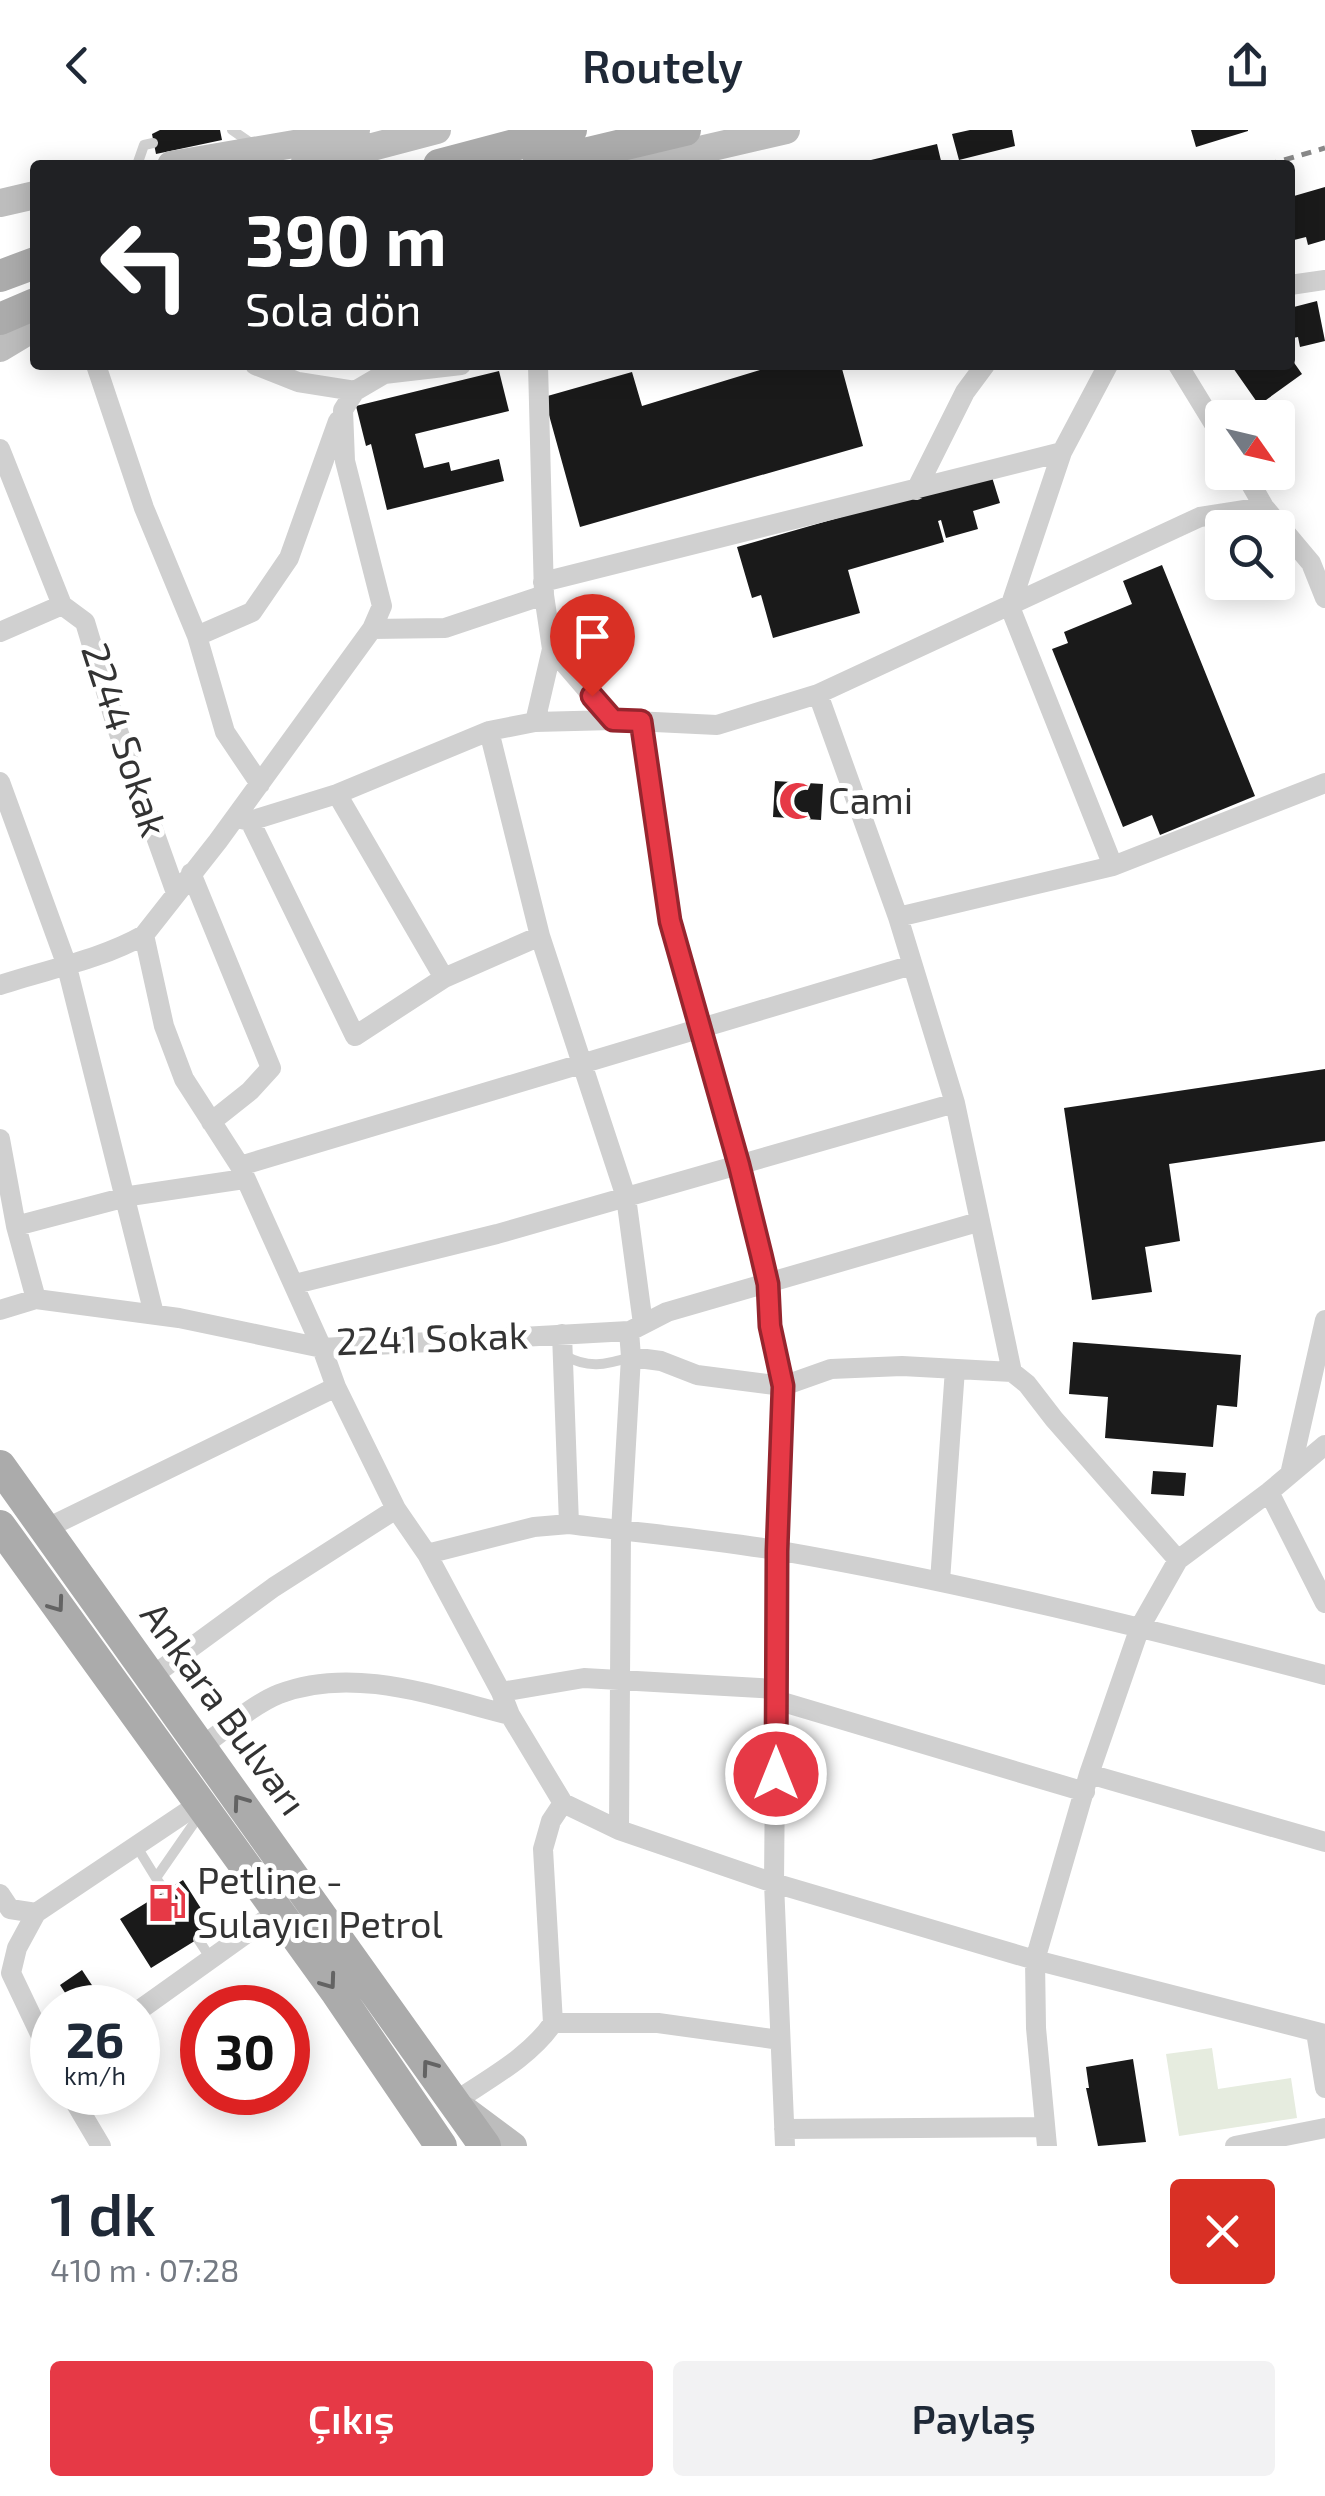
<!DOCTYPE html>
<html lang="tr">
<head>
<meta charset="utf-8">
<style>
	:root { --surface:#fff; --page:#f2f2f3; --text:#1f2937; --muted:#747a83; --accent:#e63946 }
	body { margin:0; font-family:"Exo 2",sans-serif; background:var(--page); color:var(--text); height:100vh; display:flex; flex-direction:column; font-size:38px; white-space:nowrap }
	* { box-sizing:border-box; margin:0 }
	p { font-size:32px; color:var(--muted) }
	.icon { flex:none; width:55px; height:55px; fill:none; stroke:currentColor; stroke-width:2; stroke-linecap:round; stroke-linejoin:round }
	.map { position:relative; height:2016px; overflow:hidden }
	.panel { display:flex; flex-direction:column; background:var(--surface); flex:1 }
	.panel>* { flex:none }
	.top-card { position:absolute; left:30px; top:30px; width:1265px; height:210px; border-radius:10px; box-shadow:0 5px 25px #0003; background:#202124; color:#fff; overflow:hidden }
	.needle { width:65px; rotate:124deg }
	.fabs { position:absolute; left:1205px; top:270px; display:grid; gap:20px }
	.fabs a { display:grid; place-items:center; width:90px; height:90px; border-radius:10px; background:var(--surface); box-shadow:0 5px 25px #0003; font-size:50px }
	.speed { position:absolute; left:30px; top:1855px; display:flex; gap:20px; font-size:50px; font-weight:700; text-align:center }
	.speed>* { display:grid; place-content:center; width:130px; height:130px; border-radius:50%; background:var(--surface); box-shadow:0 5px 25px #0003; line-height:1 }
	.speed small { font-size:25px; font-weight:400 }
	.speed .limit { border:15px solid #d22; background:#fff; color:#111 }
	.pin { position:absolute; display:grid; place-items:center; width:85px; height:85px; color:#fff; margin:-102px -42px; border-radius:50% 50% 50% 0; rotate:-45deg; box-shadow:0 0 10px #0007 }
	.pin .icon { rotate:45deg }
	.me { position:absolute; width:110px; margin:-55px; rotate:0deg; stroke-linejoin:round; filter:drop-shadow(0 0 8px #0008) }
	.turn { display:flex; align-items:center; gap:35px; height:210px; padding:0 50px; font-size:45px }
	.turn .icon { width:130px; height:130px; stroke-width:2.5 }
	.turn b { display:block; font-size:70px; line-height:85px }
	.round { display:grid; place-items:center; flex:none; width:105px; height:105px; border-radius:10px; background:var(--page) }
	.head { display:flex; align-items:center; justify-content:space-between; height:170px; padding:0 50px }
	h1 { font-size:60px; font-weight:600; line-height:75px }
	.button { display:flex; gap:20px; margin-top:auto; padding:20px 50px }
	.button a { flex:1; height:115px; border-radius:10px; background:var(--accent); color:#fff; font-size:40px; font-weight:600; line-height:115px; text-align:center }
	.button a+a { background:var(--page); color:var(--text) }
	header { display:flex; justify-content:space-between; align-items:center; height:130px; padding:0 50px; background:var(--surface); font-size:45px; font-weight:600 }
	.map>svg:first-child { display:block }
	.green { fill:#e6ecdf }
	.building { fill:#1a1a1a }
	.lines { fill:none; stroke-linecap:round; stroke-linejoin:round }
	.lane { stroke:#d0d0d0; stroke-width:10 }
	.street { stroke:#d0d0d0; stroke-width:20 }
	.secondary { stroke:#bdbdbd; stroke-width:28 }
	.primary { stroke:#ababab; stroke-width:32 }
	.rail { stroke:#888; stroke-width:5; stroke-dasharray:10 8; stroke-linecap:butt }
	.oneway { stroke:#636363 }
	.route-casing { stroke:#96252e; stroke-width:25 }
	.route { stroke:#e63946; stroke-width:18 }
	.labels { text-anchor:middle; stroke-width:10; stroke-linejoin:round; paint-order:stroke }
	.street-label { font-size:38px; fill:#333; stroke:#fff }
	.poi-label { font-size:38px; fill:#333; stroke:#fff; text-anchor:start }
</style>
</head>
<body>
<header><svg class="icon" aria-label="back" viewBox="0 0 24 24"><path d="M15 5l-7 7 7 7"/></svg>Routely<svg class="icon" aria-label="share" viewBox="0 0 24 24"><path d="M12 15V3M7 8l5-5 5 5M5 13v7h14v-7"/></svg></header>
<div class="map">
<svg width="1325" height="2016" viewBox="0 0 1325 2016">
	<rect width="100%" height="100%" fill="#fff"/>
	<!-- green -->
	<path class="green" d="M1212,1918l6,41 73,-11 6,40 -118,18 -13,-82z"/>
	<!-- building -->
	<path class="building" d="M160,0h60l2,10 -66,14 -4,-20z
		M970,0h42l3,16 -56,14 -7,-26z
		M1191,0h57v1l-52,16z
		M937,14l5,21h-70l-1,-5z
		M1325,57v53l-17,5 -2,-8 -16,4v-40l5,-1 -1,-4z
		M1317,171l8,40 -25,6 -2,-10 -5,1 -2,-10 4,-1 -5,-19z
		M1290,227l12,17 -43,31 -28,-40h59z
		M776,235h65l22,81 -283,81 -36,-130 88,-25 10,34z
		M499,241l10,40 -94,23 9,34 25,-6 2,9 48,-12 5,22 -117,29 -16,-66 -5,2 -10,-40z
		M991,344l9,29 -27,8 5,18 -32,9 -5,-18 -3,1 6,21 -96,28 12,43 -87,25 -12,-43 -9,3 -15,-51z
		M1162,435l93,231 -95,39 -8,-20 -29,12 -71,-178 16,-6 -4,-11 68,-28 -9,-23z
		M775,651l48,3 -2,36 -48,-3z
		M1325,939v72l-156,23 11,77 -35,6 7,45 -60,8 -28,-192z
		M1073,1212l168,13 -4,52 -20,-2 -4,42 -108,-9 3,-41 -39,-3z
		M1153,1341l33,2 -2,23 -33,-2z
		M183,1750l31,49 -63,39 -31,-49z
		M82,1840l25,38h-32l-15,-23z
		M1133,1929l13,83 -48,4 -12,-58h3l-3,-21z"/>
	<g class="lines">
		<!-- lane -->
		<path class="lane" d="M232,0l23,16
			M137,35l7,-20 9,-2
			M564,1225c24,14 41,10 67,2
			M137,1717l19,31
			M165,1761l-9,-13 45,-65
			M198,1809l13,20"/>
		<!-- street -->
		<path class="street" d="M1290,155l35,-5
			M96,235l48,143 53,128 28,96 35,52
			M255,235l43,17 57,9
			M461,235l-77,9 -29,17 -12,19 2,51 37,145 -10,23 -154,212 -74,94 20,91 20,53 56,87 82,182 307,-17 2,26 30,4 36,14 86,11 -13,-59 -1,-43 -30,-119 -69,-244 -29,-200
			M538,235l6,230 8,54 61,71 104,5 101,-31 382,-177 64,-10 47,56 14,35
			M1108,235l-46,87 -52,155 103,259
			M1178,235l44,72
			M0,319l62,156
			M1244,342l20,35
			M916,360l49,-98 20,-27
			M543,452l519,-130
			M372,499l73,-1 99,-33
			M0,502l62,-27 23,17 32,106 59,165
			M197,506l55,-24 37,-54 49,-137
			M818,564l80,223 57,186 57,269
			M535,592l17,-73
			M489,601l51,205
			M0,652l66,181 88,351
			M337,664l107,184
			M237,688l13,3 87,-27 152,-63 46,-9 78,-2
			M250,691l105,215 89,-58 96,-42 86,261 17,127
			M191,743l80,195 -21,23 -39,31
			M898,787l215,-51 212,-83
			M0,855c48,-16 100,-25 144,-50
			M0,1009l16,87 20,73
			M240,1036l672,-201
			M16,1096l114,-30 114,-17
			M295,1154l202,-50 458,-131
			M0,1180l36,-11 143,19 143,30 14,39 60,122 31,45 74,138 9,23 53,88 56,27 155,53 261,77 290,74
			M632,1200l35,-18 311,-90
			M562,1204l7,190
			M1291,1340l34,-150
			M1269,1362l56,111
			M45,1399l291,-142
			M427,1424l107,-27 35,-3c71,9 142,15 212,27 184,32 364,77 544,124
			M940,1451l15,-212
			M151,1547l123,-90 122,-78
			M501,1562l83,-14 193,11
			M776,1570l309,92
			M201,1617c24,-17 51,-42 78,-53 75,-29 158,3 231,21
			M1089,1644l236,68
			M619,1700l2,-299 10,-174
			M0,1764l10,15 26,4 164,-110
			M36,1783l-19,35 -6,25 41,86
			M138,1881l140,-100
			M553,1893h105l122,17
			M1316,1902l9,56
			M69,1962l32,54
			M454,1972c34,-23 76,-45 99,-79l-10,-174 8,-28 12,-18
			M784,1999l259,-2
			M785,2016l-11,-263 3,-332 6,-165 48,-17 71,-3 110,6 15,12 27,35 124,141
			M1047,2016l-11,-118 -1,-68 54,-186 51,-147 38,-67 91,-68 56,-47
			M1235,2016l90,-18"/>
		<!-- secondary -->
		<path class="secondary" d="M171,35l147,-25 38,-10
			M304,35l133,-35
			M635,35l151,-35
			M0,73l35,-8
			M0,218l35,-21
			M466,1981l47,35"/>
		<!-- primary -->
		<path class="primary" d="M439,35l132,-35
			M538,35l147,-35
			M0,146l35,-13
			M0,189l35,-15
			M0,1336l485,680
			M0,1396l337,467 104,153"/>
		<!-- rail -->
		<path class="rail" d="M1267,35l58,-17"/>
	</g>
	<!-- one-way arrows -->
	<defs><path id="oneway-chevron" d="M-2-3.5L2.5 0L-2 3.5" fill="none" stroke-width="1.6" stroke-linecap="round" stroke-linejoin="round" transform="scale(2.5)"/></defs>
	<g class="oneway">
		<use href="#oneway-chevron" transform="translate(57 1475) rotate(54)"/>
		<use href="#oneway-chevron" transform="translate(240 1672) rotate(-126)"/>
		<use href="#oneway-chevron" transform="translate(329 1852) rotate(54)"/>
		<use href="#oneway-chevron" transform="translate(429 1937) rotate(-126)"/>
	</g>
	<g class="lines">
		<!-- route casing -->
		<g class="route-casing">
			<path id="route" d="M592,566l21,24 28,1 29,200 69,244 22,89 7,30 2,42 13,60 -6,165 -1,223"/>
		</g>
		<!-- route -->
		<use href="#route" class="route"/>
	</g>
	<!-- icons -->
	<defs>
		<g id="mosque-bare" transform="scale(3)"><path d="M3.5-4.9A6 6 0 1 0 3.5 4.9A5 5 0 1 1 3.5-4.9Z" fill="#e63946" stroke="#fff" stroke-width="2.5" paint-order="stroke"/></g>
		<g id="fuel-bare" transform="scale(3)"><path d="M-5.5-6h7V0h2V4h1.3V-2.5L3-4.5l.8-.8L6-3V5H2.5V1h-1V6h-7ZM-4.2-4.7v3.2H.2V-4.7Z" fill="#e63946" stroke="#fff" stroke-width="2.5" paint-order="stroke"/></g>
	</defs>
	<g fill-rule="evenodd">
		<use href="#mosque-bare" x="798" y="671"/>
		<use href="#fuel-bare" x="167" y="1773"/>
	</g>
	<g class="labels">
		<!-- street labels -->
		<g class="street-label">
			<text transform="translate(124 610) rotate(72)" y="13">2244 Sokak</text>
			<text transform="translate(432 1209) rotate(-2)" y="13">2241 Sokak</text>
			<text transform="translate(223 1579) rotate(54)" y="13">Ankara Bulvarı</text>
		</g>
		<!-- poi labels -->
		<g class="poi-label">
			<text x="828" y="684">Cami</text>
			<text x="197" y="1764">Petline -<tspan x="197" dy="44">Sulayıcı Petrol</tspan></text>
		</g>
	</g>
</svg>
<div class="fabs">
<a><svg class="needle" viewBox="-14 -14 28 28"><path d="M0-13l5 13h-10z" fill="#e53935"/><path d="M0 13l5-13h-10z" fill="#747a83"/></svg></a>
<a><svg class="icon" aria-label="search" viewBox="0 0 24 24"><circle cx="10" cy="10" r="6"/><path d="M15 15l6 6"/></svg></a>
</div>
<div class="speed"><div>26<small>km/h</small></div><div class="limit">30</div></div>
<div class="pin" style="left:592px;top:566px;background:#d93025"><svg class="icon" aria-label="arrive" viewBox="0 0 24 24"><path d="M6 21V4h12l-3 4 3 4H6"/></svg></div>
<svg class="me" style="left:776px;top:1644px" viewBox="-20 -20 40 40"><circle r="17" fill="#e63946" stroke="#fff" stroke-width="3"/><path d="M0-11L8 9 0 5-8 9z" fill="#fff"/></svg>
<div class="top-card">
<div class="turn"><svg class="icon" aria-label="left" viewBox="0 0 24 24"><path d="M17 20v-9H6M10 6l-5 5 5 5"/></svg><div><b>390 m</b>Sola dön</div></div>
</div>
</div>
<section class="panel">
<div class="head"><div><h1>1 dk</h1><p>410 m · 07:28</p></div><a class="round" style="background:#d93025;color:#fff"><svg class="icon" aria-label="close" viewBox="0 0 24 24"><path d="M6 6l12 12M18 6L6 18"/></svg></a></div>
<div class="button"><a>Çıkış</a><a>Paylaş</a></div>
</section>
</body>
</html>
